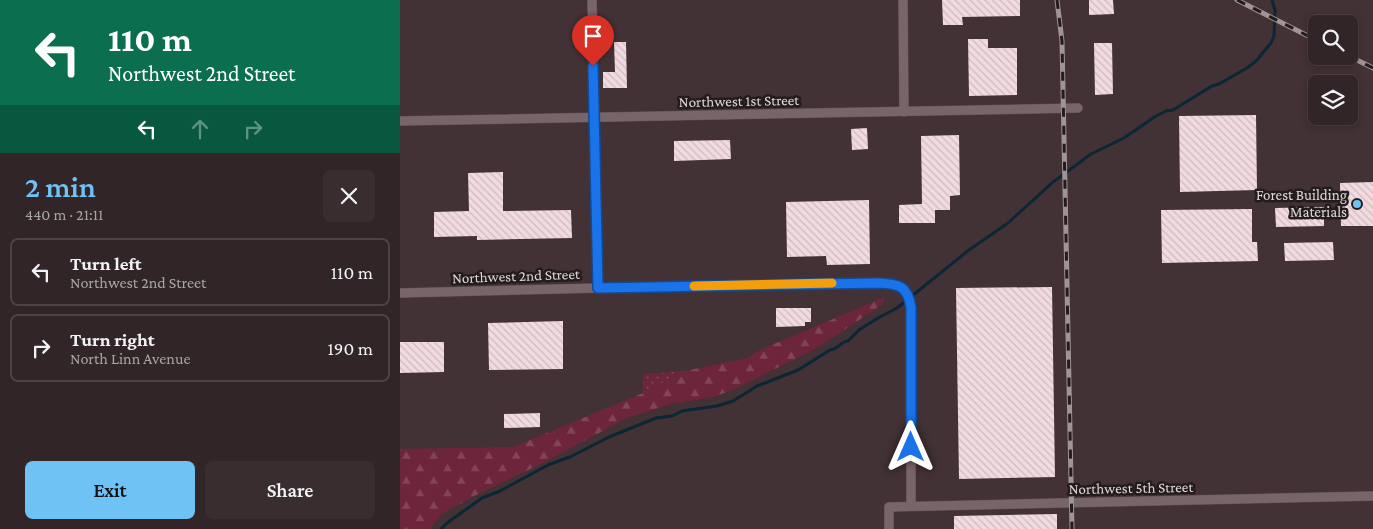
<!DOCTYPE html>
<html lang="en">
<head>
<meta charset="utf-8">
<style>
	:root { --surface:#322528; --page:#3a2d30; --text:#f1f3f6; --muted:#a8a5a8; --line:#4d4245; --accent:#6fc2f4 }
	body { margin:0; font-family:"Crimson Pro",serif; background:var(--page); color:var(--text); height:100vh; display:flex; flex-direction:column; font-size:19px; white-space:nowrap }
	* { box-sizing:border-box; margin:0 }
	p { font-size:16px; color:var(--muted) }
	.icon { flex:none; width:28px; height:28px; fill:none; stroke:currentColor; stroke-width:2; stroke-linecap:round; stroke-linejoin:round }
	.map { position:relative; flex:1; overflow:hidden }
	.panel { display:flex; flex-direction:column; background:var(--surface); width:400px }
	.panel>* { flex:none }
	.top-card { background:#0b6e4f; color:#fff; overflow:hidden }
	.fabs { position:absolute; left:908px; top:15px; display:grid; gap:10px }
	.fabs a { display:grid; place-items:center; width:50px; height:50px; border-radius:8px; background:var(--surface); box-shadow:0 2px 8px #0003,0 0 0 1px var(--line); font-size:25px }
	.pin { position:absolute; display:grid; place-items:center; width:42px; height:42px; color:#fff; margin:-51px -21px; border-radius:50% 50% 50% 0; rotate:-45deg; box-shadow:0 0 5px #0007 }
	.pin .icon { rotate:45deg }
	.me { position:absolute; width:55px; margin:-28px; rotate:0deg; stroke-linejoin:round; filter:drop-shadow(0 0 4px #0008) }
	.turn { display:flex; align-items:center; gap:18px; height:105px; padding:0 25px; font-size:22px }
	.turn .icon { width:65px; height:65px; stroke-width:2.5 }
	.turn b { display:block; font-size:35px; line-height:42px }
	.lanes { display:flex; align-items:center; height:48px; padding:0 25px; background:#0003; justify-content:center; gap:25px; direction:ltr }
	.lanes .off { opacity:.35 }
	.round { display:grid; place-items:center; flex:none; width:52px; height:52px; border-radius:8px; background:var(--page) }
	.head { display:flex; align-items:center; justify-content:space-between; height:85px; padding:0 25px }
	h1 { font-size:30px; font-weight:600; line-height:38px; color:var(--accent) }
	.action { display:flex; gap:10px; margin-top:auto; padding:10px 25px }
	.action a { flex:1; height:58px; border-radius:8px; background:var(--accent); color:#111; font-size:20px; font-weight:600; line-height:58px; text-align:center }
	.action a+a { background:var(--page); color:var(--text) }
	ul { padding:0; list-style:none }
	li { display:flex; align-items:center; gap:15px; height:68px; margin:0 10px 8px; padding:0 15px; border:2px solid var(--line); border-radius:8px }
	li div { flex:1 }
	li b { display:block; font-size:19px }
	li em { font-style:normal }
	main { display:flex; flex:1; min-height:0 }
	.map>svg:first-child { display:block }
	.grass { fill:url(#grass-dots) }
	.forest { fill:url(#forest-firs) }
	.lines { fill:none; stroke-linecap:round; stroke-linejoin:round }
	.stream { stroke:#0b2635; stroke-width:3 }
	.building { fill:url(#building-back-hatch) }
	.minor-casing { stroke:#5c4e51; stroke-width:10 }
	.minor { stroke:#786569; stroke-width:9 }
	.rail-casing { stroke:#a19496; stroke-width:5 }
	.rail { stroke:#231c1d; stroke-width:3; stroke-dasharray:9; stroke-linecap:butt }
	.route-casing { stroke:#114b97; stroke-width:12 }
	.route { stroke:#1a73e8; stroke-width:9 }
	.slow { stroke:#f59e0b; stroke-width:9 }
	.poi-dot { fill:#6fc2f4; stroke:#231c1d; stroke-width:2 }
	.labels { text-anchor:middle; stroke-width:5; stroke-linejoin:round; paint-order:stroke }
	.street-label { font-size:15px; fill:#e1d6d8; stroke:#231c1d }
	.poi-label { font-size:15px; fill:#e1d6d8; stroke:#231c1d; text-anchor:end }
</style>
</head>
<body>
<main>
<section class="panel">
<div class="top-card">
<div class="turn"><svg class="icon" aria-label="left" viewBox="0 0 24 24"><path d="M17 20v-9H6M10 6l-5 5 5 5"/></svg><div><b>110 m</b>Northwest 2nd Street</div></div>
<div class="lanes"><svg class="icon" aria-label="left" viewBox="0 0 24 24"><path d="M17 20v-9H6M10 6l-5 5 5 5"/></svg><svg class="icon off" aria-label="ahead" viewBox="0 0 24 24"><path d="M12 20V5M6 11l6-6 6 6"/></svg><svg class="icon off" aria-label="right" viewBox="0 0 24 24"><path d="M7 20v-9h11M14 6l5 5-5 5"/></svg></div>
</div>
<div class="head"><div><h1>2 min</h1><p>440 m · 21:11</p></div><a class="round"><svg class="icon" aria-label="close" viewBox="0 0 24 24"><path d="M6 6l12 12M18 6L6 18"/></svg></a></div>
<ul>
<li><svg class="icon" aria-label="left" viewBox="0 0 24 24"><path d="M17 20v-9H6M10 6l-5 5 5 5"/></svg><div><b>Turn left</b><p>Northwest 2nd Street</p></div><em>110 m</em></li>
<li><svg class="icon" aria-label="right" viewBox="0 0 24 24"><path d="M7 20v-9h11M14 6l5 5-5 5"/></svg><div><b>Turn right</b><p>North Linn Avenue</p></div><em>190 m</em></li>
</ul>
<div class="action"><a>Exit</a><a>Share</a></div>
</section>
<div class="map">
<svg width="973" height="529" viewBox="0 0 973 529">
	<defs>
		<pattern id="grass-dots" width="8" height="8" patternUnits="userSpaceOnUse" patternTransform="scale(1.25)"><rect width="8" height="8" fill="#6d253c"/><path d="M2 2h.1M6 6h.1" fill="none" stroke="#824457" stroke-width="1.8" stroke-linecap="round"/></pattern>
		<pattern id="forest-firs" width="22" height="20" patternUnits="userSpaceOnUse" patternTransform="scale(1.25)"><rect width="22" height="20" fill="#6d253c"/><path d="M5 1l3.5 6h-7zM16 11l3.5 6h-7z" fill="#824457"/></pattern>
		<pattern id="building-back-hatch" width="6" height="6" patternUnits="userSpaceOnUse" patternTransform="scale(1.25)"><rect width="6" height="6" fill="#f1dbe0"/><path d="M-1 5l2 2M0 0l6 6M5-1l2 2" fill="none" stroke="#cebcc0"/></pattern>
	</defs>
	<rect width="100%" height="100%" fill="#423135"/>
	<!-- grass -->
	<path class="grass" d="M285,371l-42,22v-19z"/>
	<!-- forest -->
	<path class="forest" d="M485,297l-2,7 -66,44 -84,42 -20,7 -42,7 -44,14 -84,45 -71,34 -30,17 -12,15h-30v-80l113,-2 130,-54 42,-22 62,-13 15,-9z"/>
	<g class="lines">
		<!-- stream -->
		<path class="stream" d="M41,529l6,-6 35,-25 18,-7 48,-26 24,-9 37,-19 47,-19 16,-2 10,-5 35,-5 16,-5 24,-15 41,-16 32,-20c7,0 11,-9 18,-9l11,-11 19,-12 19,-10 72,-58 39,-27 45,-41 38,-28 33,-16 32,-22 10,-5 7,-1 39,-24 7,-2 28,-16 9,-7 15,-18 3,-7 1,-26 -3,-10"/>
	</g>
	<!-- building -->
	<path class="building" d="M542,0h78v16l-58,1 1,8h-20z
		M689,0h24l1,14 -25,1z
		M568,39h20v9h29v47l-48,1z
		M214,42h12l1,46h-24v-16h12z
		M694,43h18l1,51 -18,1z
		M856,115l1,75 -77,2 -1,-76z
		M467,128l1,21 -16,1 -1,-21z
		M559,135l1,60 -10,1v14h-15v13h-36v-18l23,-1 -1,-68z
		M330,140l1,19 -57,2v-20z
		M103,172v39l68,-1 1,28 -95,2v-4l-43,1v-25l35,-1 -1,-38z
		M973,182v44h-32l-1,-43z
		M469,200l1,64 -43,1 -1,-9 -39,1 -1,-55z
		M924,207v19l-48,1 -1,-19z
		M852,209v33h5l1,19 -96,2 -1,-53z
		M933,242l1,18 -49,1 -1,-18z
		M652,287l3,190 -96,2 -3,-191z
		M376,308h35v14h-6v4l-29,1z
		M163,321v48l-74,1 -1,-47z
		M0,342h44v30l-44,1z
		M140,413v14l-36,1v-14z
		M657,514v15h-103v-13z"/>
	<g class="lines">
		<!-- minor casing -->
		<g class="minor-casing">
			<path id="minor" d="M192,0l6,288
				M503,0l1,112
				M0,121l678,-13
				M0,293l198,-5 281,-5c20,1 29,3 32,25v198
				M489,529v-22l484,-11"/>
		</g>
		<!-- minor -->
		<use href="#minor" class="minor"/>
		<!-- rail casing -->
		<g class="rail-casing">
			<path id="rail" d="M657,0l5,41 10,488
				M837,0l79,40
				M949,56l24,12"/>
		</g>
		<!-- rail -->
		<use href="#rail" class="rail"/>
	</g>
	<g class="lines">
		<!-- route casing -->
		<g class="route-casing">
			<path id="route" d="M193,66l5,222 281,-5c20,1 29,3 32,25v139"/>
		</g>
		<!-- route -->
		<use href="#route" class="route"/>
		<!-- slow -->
		<path class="slow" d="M294,286l138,-3"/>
	</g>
	<!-- markers -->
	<circle class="poi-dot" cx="957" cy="204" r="5"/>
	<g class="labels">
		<!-- street labels -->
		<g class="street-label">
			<text transform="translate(339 101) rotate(-1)" y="5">Northwest 1st Street</text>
			<text transform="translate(116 276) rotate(-2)" y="5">Northwest 2nd Street</text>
			<text transform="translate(731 488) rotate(-1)" y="5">Northwest 5th Street</text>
		</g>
		<!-- poi labels -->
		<g class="poi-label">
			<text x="947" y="200">Forest Building<tspan x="947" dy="17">Materials</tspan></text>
		</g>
	</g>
</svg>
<div class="fabs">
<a><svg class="icon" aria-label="search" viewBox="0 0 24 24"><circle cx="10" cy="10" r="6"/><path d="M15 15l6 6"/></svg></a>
<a><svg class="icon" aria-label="layers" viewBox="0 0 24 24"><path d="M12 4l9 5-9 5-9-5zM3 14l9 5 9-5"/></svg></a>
</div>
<div class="pin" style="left:193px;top:66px;background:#d93025"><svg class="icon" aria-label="arrive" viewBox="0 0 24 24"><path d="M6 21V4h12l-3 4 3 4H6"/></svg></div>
<svg class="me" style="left:511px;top:447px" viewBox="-20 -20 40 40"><path d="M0-17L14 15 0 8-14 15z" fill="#1a73e8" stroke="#fff" stroke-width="4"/></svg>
</div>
</main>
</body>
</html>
